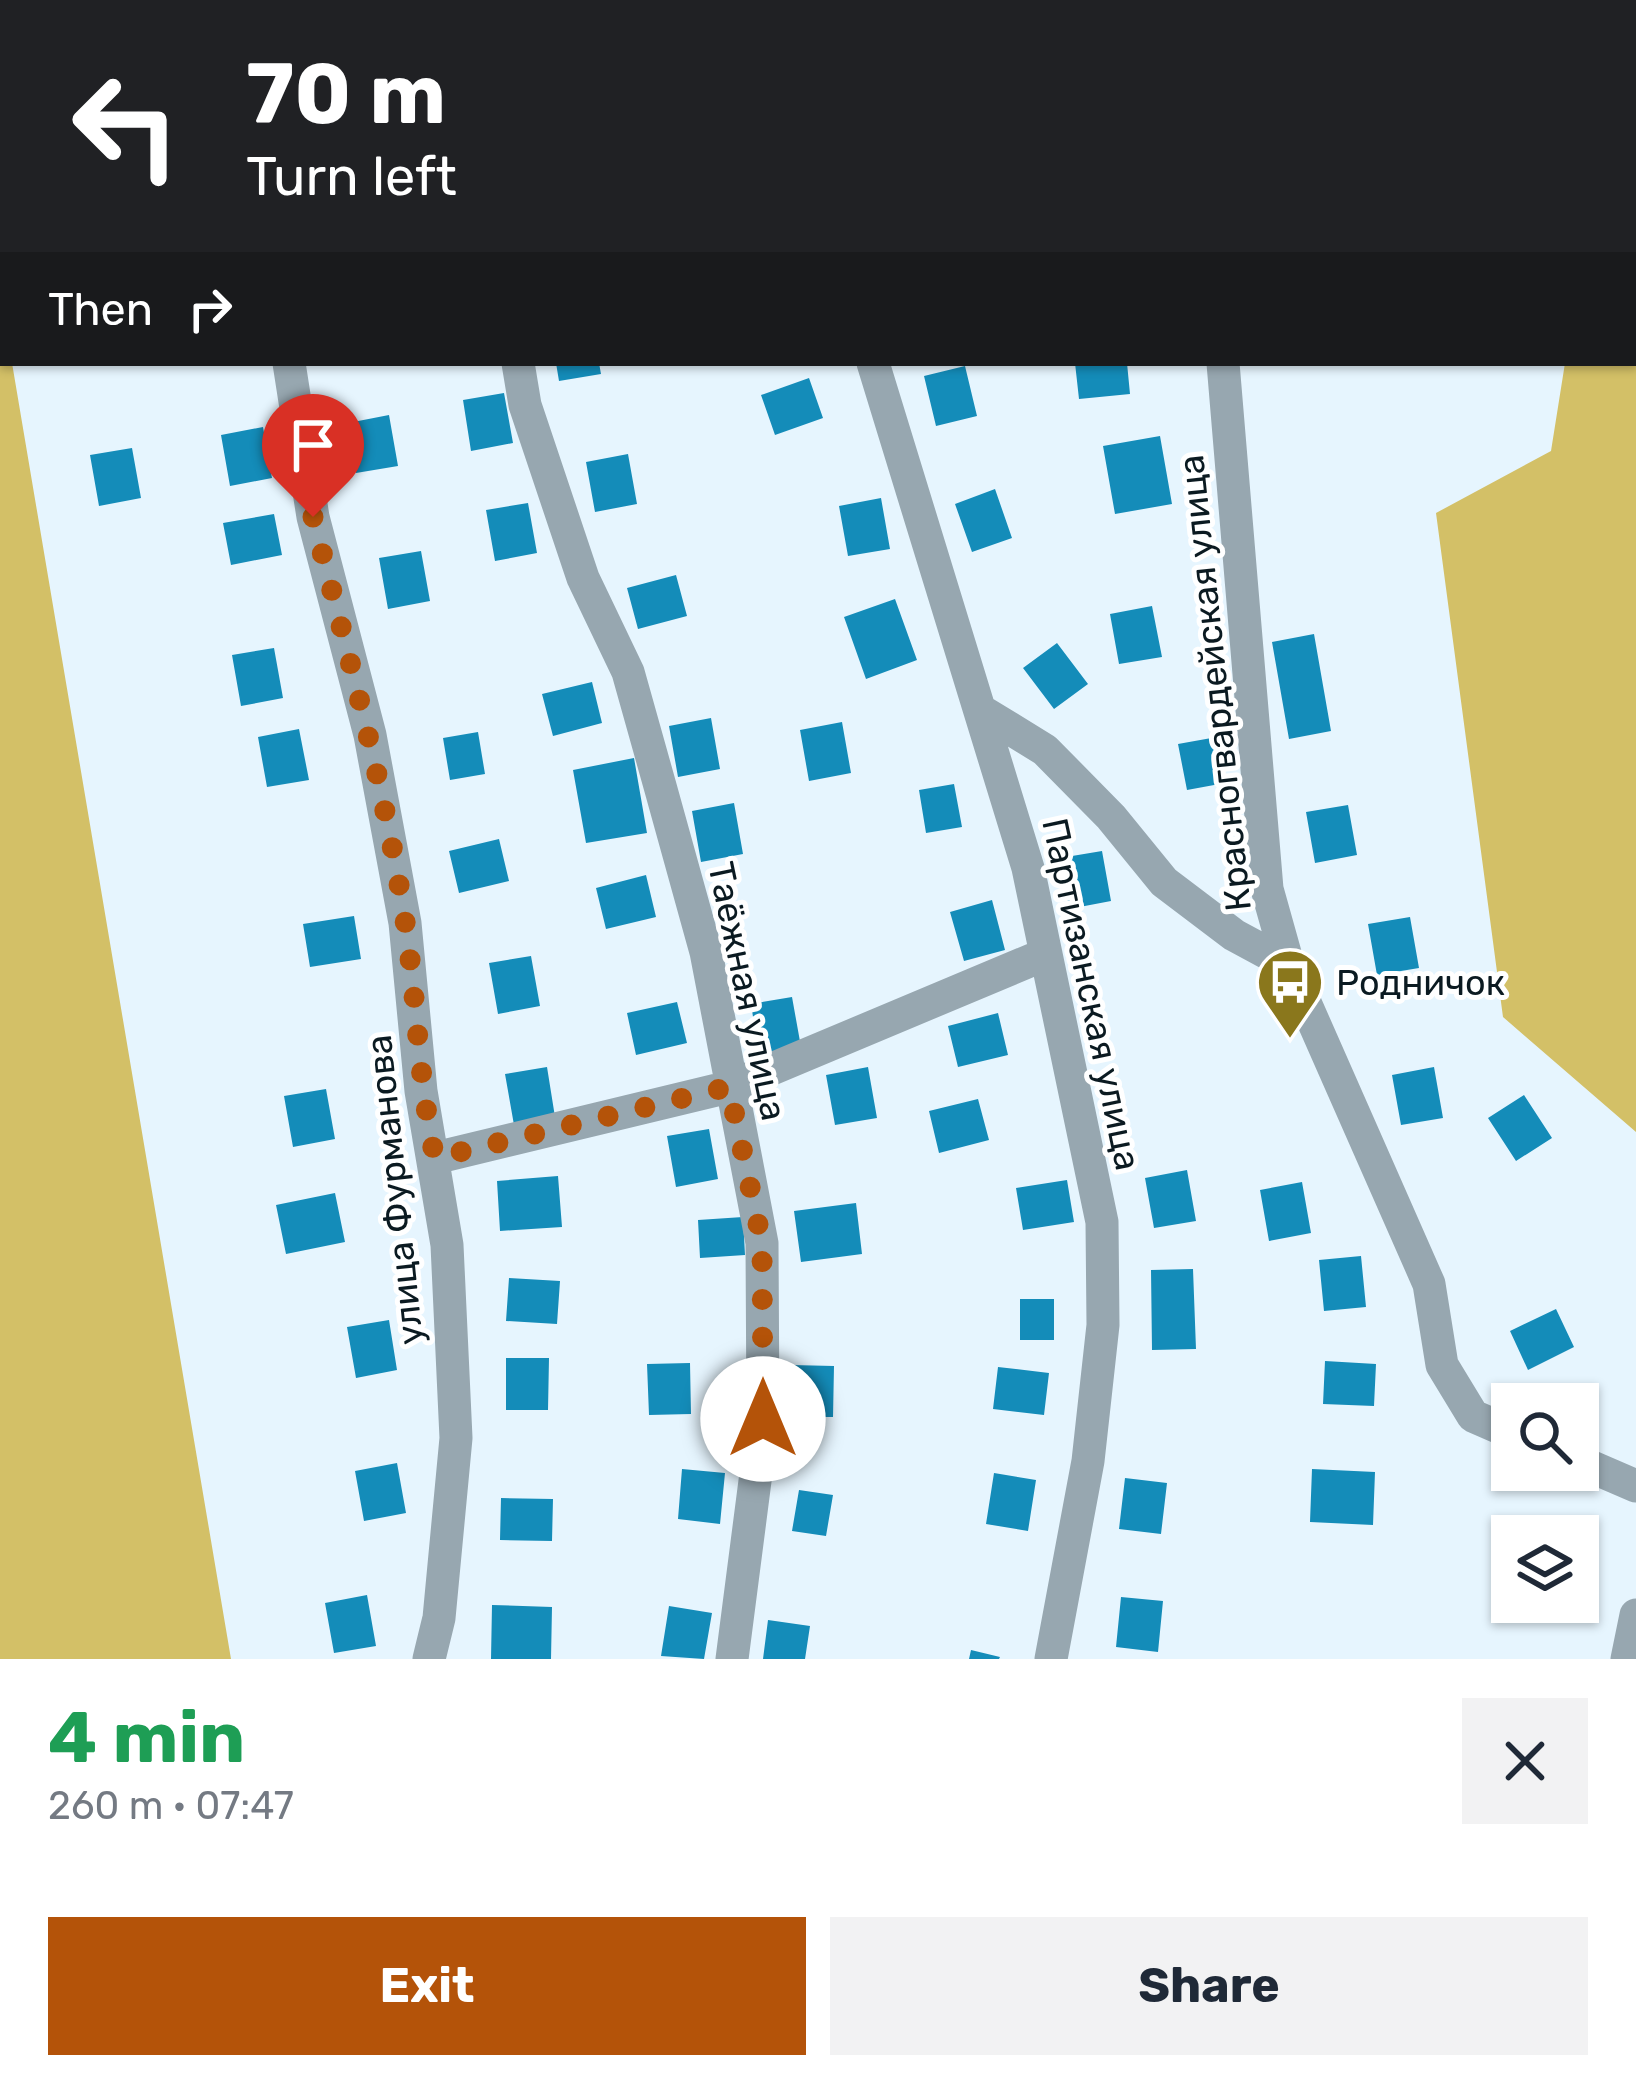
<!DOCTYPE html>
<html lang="en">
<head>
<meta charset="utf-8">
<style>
	:root { --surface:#fff; --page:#f2f2f3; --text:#1f2937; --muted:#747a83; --accent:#b45309 }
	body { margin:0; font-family:Rubik,sans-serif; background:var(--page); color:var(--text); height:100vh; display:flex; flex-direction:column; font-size:45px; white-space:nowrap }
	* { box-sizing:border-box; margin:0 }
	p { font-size:39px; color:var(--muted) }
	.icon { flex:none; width:66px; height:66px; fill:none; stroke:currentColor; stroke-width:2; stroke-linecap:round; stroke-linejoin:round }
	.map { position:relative; height:1659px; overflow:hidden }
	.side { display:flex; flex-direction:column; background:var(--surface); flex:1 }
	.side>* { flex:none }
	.guide { position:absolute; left:0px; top:0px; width:1638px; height:366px; box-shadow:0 3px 9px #0004; background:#202124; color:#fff; overflow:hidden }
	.controls { position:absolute; left:1491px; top:1383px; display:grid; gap:24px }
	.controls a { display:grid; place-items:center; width:108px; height:108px; border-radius:0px; background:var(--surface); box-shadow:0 3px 9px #0004; font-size:60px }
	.pin { position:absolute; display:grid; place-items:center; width:102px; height:102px; color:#fff; margin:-123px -51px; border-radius:50% 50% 50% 0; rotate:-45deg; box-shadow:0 0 12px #0007 }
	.pin .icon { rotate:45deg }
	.me { position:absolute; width:132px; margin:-66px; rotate:0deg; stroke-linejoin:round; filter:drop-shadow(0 0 9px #0008) }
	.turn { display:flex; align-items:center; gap:42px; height:252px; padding:0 48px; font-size:54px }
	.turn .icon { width:156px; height:156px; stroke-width:2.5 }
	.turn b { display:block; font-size:84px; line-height:102px }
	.then { display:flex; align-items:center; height:114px; padding:0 48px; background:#0003; gap:24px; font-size:45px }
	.round { display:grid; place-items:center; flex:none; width:126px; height:126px; border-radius:0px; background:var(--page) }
	.overview { display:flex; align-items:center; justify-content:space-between; height:204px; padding:0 48px }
	h1 { font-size:72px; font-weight:700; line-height:90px; color:#1e9e55 }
	.primary-button { display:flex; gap:24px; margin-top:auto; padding:24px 48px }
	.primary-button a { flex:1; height:138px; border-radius:0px; background:var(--accent); color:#fff; font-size:48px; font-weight:700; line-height:138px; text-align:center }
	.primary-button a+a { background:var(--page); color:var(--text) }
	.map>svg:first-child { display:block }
	.green { fill:#d3c067 }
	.building { fill:#148cb9 }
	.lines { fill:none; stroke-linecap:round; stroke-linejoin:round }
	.minor { stroke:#97a7b0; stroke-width:33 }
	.route { stroke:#b45309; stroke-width:21; stroke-dasharray:0 37.8 }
	.labels { text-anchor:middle; stroke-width:10; stroke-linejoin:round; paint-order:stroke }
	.street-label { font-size:36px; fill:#0b1a21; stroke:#fff }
	.poi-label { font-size:36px; fill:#0b1a21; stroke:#fff; text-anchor:start }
</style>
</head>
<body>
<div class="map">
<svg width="1636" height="1659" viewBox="0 0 1636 1659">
	<rect width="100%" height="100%" fill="#e6f5fe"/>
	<!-- green -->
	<path class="green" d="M1551,0h85v1132l-133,-115 -67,-504 115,-62 14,-88h70v-360z
		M0,292l3,71h9l219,1296h-231z"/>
	<!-- building -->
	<path class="building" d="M556,363h43l2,11 -42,7z
		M1075,363h52l3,31 -51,5z
		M965,366l12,50 -41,10 -12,-50z
		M809,378l14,40 -48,17 -14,-40z
		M504,393l9,50 -42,8 -8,-51z
		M389,415l9,51 -42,7 -8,-50z
		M263,427l9,51 -42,8 -9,-51z
		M1160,436l12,68 -57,10 -12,-68z
		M132,448l9,50 -42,8 -9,-51z
		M628,454l9,50 -42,8 -9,-50z
		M995,489l17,49 -40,14 -17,-48z
		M881,498l9,51 -42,7 -9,-50z
		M528,503l9,50 -42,8 -9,-51z
		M274,514l8,41 -51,10 -8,-42z
		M421,551l9,50 -42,8 -9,-51z
		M676,575l11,41 -49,13 -11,-41z
		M895,599l22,61 -51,19 -22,-62z
		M1152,606l10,51 -43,7 -9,-50z
		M1314,634l17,97 -42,8 -17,-97z
		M1057,643l31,41 -34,25 -31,-41z
		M274,648l9,50 -42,8 -9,-51z
		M592,682l10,41 -49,13 -11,-42z
		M711,718l9,51 -42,8 -9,-51z
		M842,722l9,51 -42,8 -9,-51z
		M299,729l10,51 -42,7 -9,-50z
		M478,732l7,42 -35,6 -7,-42z
		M1217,737l8,46 -38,7 -9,-46z
		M634,758l13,75 -61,10 -13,-73z
		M954,784l8,43 -36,6 -7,-43z
		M734,803l9,51 -42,8 -9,-51z
		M1348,805l9,50 -42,8 -9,-51z
		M499,839l10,42 -50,12 -10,-42z
		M1102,851l9,50 -42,8 -9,-51z
		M646,875l10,42 -50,12 -10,-41z
		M992,900l13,50 -41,11 -14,-49z
		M354,916l7,43 -51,8 -7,-43z
		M1410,917l9,51 -42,7 -9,-51z
		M531,956l9,50 -42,8 -9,-51z
		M792,997l9,50 -42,8 -8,-51z
		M677,1002l10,41 -51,12 -9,-42z
		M998,1013l10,42 -50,12 -10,-41z
		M547,1067l8,50 -41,8 -9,-51z
		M868,1067l9,51 -42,7 -9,-50z
		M1434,1067l9,51 -42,7 -9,-50z
		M326,1089l9,50 -42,8 -9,-51z
		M1524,1095l28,43 -36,23 -28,-43z
		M978,1099l11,41 -50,13 -10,-42z
		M709,1129l9,50 -42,8 -9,-51z
		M1187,1170l9,51 -42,7 -9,-50z
		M558,1176l4,51 -62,4 -3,-50z
		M1067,1180l7,42 -51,8 -7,-42z
		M1302,1182l9,51 -42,8 -9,-51z
		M335,1193l10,49 -59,12 -10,-49z
		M856,1203l6,51 -61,8 -7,-51z
		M743,1217l2,38 -45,3 -2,-38z
		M1361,1256l5,51 -42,4 -5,-51z
		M1193,1269l3,80 -44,1 -1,-80z
		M509,1278l51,3 -3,43 -51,-3z
		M1020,1299h34v41h-34z
		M1556,1309l18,38 -46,23 -18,-39z
		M389,1320l8,50 -41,8 -9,-51z
		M506,1358h43l-1,52h-42z
		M1325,1361l51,3 -2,42 -51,-2z
		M690,1363l1,51 -42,1 -2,-51z
		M791,1365l43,1 -1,51h-43z
		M998,1367l51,6 -5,42 -51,-6z
		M397,1463l9,50 -42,8 -9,-50z
		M682,1469l43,4 -5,51 -42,-5z
		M1312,1469l63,3 -2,53 -63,-3z
		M994,1473l42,7 -8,51 -42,-7z
		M1125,1478l42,5 -6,51 -42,-5z
		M799,1490l34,5 -7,41 -34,-5z
		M501,1498l52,1 -1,42 -52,-1z
		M367,1595l9,51 -42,7 -9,-50z
		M1121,1597l42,4 -5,51 -42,-5z
		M492,1605l60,2 -1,52h-60z
		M669,1606l43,7 -8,46 -43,-3z
		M768,1620l42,6 -5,33h-42z
		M971,1650l29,7 -1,2h-30z"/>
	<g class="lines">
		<!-- minor -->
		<path class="minor" d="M255,0l1,3
			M451,0l1,3
			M762,0l1,3
			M1075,0l1,3
			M1423,0v3
			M289,363l24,154 57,218 35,188 16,168 26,154 9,193 -17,180 -10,41
			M518,363l7,42 58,173 45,94 32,114 46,166 56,291 1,176 -31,240
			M873,363l155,505 74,354 1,103 -15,136 -37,198
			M1223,363l44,526 21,75 141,320 13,81 31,51 39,17
			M983,712l62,38 66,67 53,65 70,53 54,29
			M435,1158l294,-71 317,-133
			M1578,1461l58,25
			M1627,1659l9,-44"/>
	</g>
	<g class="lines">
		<!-- route -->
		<path class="route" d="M313,517c34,134 71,267 92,404 12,79 13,158 30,237l294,-71 33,156 1,176"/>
	</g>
	<!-- icons -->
	<defs>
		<g id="bus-pin" transform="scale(3.45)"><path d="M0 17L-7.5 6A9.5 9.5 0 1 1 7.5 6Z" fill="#8a771c" stroke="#fff"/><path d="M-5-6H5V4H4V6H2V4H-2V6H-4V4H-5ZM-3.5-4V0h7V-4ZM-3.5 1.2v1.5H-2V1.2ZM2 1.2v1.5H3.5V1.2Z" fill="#fff"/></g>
	</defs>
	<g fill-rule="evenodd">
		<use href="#bus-pin" x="1290" y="982"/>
	</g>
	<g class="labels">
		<!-- street labels -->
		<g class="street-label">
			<text transform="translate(1214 683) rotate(-96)" y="13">Красногвардейская улица</text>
			<text transform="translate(748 991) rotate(78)" y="13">Таёжная улица</text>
			<text transform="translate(1092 994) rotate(78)" y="13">Партизанская улица</text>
			<text transform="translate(394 1190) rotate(-96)" y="13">улица Фурманова</text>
		</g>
		<!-- poi labels -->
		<g class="poi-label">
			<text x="1336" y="995">Родничок</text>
		</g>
	</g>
</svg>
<div class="controls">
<a><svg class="icon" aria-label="search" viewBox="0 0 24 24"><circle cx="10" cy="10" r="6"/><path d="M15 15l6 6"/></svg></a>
<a><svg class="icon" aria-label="layers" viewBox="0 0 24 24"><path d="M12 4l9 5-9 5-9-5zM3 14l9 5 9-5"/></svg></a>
</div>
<div class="pin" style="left:313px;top:517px;background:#d93025"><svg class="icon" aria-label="arrive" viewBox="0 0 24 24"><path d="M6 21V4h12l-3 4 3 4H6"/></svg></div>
<svg class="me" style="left:763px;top:1419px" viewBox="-20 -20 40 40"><circle r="19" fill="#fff"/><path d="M0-13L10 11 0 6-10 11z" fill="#b45309"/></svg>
<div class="guide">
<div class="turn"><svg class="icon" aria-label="left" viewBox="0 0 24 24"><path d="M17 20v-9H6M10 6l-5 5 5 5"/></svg><div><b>70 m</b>Turn left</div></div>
<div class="then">Then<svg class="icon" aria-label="right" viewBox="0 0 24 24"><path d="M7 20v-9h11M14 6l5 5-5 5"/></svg></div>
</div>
</div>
<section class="side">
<div class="overview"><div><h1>4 min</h1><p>260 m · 07:47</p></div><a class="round"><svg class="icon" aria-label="close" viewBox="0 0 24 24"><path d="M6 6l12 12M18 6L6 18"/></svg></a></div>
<div class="primary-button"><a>Exit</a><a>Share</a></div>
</section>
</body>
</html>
